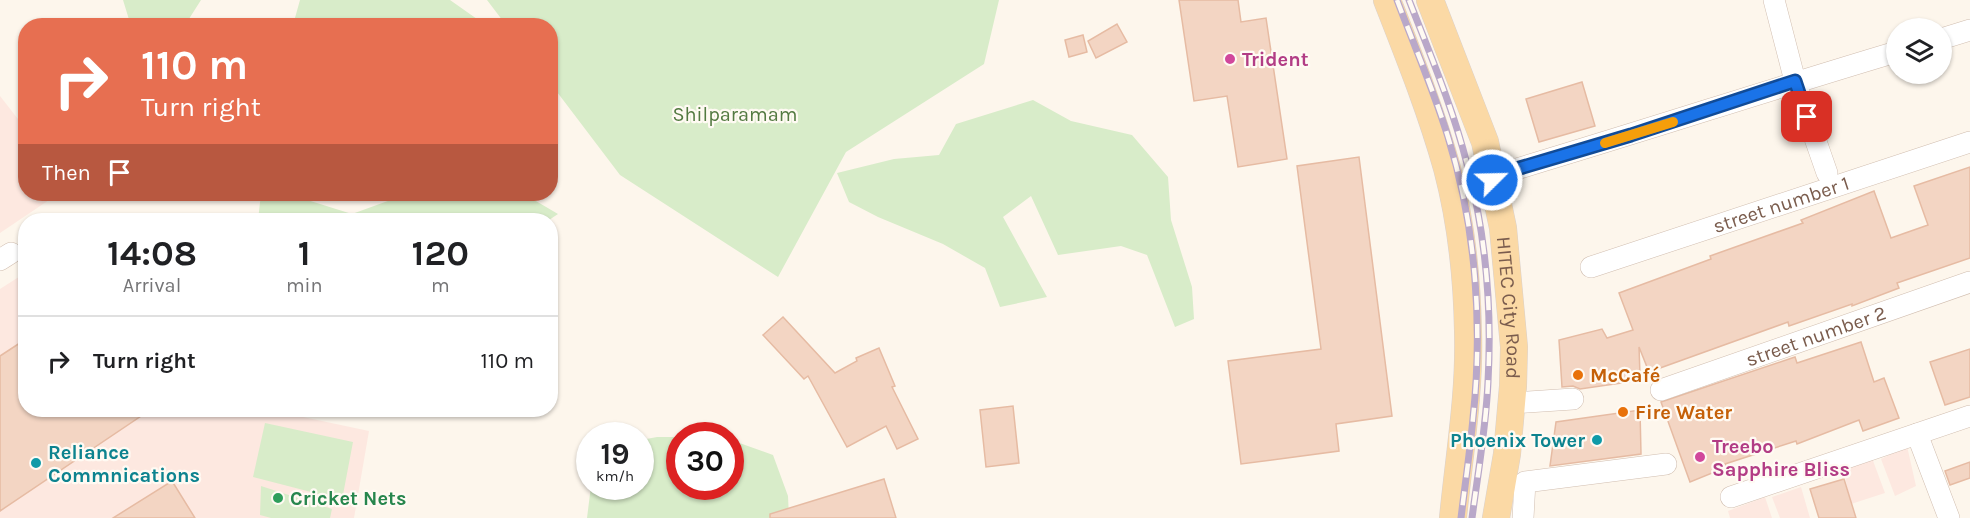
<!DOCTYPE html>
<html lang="en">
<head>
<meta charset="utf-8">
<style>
	:root { --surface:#fff; --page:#f6f6f6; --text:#202124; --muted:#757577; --line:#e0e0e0 }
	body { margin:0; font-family:Karla,sans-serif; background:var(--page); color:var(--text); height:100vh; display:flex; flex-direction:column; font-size:22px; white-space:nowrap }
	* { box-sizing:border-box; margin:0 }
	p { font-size:20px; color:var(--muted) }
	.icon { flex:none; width:33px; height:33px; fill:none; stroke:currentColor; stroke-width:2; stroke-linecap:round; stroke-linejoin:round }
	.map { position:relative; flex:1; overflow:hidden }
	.details { position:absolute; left:18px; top:213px; width:540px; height:204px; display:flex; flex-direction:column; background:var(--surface); border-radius:24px; box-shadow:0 2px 4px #0004 }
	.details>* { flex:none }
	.top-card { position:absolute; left:18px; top:18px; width:540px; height:183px; border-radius:24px; box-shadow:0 2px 4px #0004; background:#e76f51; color:#fff; overflow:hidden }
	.controls { position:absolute; left:1886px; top:18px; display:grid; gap:12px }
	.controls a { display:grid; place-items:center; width:66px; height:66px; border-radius:50%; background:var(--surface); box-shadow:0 2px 4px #0004; font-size:30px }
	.speed { position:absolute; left:576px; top:422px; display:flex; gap:12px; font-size:30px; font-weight:700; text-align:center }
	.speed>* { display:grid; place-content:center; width:78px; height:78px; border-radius:50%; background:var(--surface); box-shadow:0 2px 4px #0004; line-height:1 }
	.speed small { font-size:15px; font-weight:400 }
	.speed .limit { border:9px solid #d22; background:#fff; color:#111 }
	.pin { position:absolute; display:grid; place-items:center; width:51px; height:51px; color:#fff; margin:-26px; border-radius:12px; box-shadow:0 3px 9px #0006 }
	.me { position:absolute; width:66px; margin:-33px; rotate:67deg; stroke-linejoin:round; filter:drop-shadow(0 0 4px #0008) }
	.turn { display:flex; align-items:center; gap:21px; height:126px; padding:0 24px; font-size:27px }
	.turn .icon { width:78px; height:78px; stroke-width:2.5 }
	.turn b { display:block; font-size:42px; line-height:51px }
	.then { display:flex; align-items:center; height:57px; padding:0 24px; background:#0003; gap:12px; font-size:22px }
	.eta { display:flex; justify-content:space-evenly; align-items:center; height:102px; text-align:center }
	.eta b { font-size:36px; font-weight:700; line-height:42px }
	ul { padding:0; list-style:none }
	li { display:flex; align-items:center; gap:18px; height:90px; padding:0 24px; border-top:2px solid var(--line) }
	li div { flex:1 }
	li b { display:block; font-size:22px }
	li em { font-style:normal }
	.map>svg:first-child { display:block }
	.commercial { fill:#fde8e0 }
	.green { fill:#d8ecc9 }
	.building { fill:#f3d5c3; stroke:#e6bba3; stroke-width:1.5 }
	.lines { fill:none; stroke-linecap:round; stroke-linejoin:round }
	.minor-casing { stroke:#d1beb0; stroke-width:22 }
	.major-casing { stroke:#dad1cd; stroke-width:28 }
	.minor { stroke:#fff; stroke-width:21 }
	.major { stroke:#fbd9a5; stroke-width:27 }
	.rail-casing { stroke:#b9a8c9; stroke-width:7 }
	.rail { stroke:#fffaf3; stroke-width:4.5; stroke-dasharray:14; stroke-linecap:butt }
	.route-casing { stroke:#114b97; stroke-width:15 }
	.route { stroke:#1a73e8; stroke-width:10 }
	.slow { stroke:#f59e0b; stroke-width:10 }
	.hotel-dot { fill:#d1479c; stroke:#fffaf3; stroke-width:2 }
	.food-dot { fill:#e8710a; stroke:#fffaf3; stroke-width:2 }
	.culture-dot { fill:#0f9aa8; stroke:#fffaf3; stroke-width:2 }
	.leisure-dot { fill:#2e9e5b; stroke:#fffaf3; stroke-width:2 }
	.labels { text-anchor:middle; stroke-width:4.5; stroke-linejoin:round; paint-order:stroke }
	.hotel-label { font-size:20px; font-weight:bold; fill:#b23c85; stroke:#fffaf3; text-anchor:start }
	.park-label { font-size:20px; fill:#537a41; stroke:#fffaf3 }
	.street-label { font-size:20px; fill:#7a5c4d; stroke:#fffaf3 }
	.food-label { font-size:20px; font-weight:bold; fill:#c56008; stroke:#fffaf3; text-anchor:start }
	.culture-label { font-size:20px; font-weight:bold; fill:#0d838f; stroke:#fffaf3; text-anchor:end }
	.leisure-label { font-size:20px; font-weight:bold; fill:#27864d; stroke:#fffaf3; text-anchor:start }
</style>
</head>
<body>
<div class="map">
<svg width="1970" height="518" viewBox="0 0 1970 518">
	<rect width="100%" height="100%" fill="#fdf6ec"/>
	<!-- commercial -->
	<path class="commercial" d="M0,96l25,32 1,66h29v2l-55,37z
		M25,273l1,137h244l99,21 -15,87h-354v-229z
		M1907,446l9,40 -21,10 -14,-37z
		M1872,458l13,35 -34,11 -8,-36z
		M1801,487l9,31h-30l-8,-21z
		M1765,497l7,21h-42l-2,-7z"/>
	<!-- green -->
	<path class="green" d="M123,0h78l-14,22 3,3 -59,1z
		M300,0h150l27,19 1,6h-185z
		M487,0h512l-15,64 -138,88 -68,125 -158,-102 -69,-91 -1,-58 -44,-1z
		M1033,100l38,21 61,14 36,42 3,43 21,67 2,32 -19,8 -28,-72 -26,-9 -63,9 -27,-59 -28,21 44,80 -47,10 -15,-39 -42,-24 -65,-27 -29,-15 -12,-29 57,-14 45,-4 17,-31z
		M261,194h27l64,20 55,-20h117l34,20 -9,6h-291z
		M265,423l88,19 -11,58 -89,-23z
		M657,437h22l1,49h50l1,-46 42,15 15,41 1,22h-202l4,-32h49l1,-46z
		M261,486l71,23 -2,9h-59l-11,-3z"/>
	<!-- building -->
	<path class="building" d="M1179,0h59l3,22 25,-4 21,141 -49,8 -11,-71 -33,5z
		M1117,24l10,18 -31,16 -8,-17z
		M1083,35l4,17 -18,5 -4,-17z
		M1582,82l13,44 -56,16 -13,-43z
		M1359,157l33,259 -56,8 3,27 -98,13 -13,-103 93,-12 -24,-183z
		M1970,167v91l-73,25 2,5 -47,18v-2l-63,22 -1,-4 -139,50 -10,-25 1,28 -13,4 2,3 -49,7 -7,-3 -11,1 -3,-47 43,-11 5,9 26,-8 -14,-37 92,-34 -1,-3 93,-33 -2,-3 73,-29 17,47 37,-13 -14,-39z
		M783,317l52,56 22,-12 -1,-3 23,-10 16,38 -3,1 26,52 -21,10 -11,-23 -39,21 -39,-71 -4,3 -41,-44z
		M26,339v71h124l-150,101v-155z
		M1861,342l13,40 10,-4 15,40 -36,13 -4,-11 -62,24 -1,-3 -71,23 2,3 -37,15 -29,-80 134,-45 2,6z
		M1970,349v48l-25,8 -15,-43z
		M1013,406l6,57 -33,4 -6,-57z
		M1640,410l1,44 -91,12 6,-44z
		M1970,462v16l-20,7 -5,-14z
		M884,479l12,39h-126v-4z
		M1844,479l12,39h-37l-9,-29z
		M172,481l23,37h-82z"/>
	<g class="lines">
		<!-- minor casing -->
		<g class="minor-casing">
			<g id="minor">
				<path d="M1774,0l21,81 32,92"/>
				<path d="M1941,39l29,-9"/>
				<path d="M1492,180l11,-7c132,-39 262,-82 393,-121"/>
				<path d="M0,260l11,-7"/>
				<path id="s1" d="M1591,267l379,-125"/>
				<path id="s2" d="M1661,390l309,-108"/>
				<path d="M1511,403l62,-4"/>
				<path d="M1917,434l32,84"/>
				<path d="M1731,497l239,-81"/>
				<path d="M1523,518l2,-36 141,-18"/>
			</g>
		</g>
		<!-- major casing -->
		<g class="major-casing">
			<g id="major">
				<path d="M1387,0c22,56 44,111 60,168 14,53 20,109 21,163 2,62 -9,125 -15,187"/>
				<path id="s3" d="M1430,0l55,142 18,86 11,119 -1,39 -6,68 -11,64"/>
			</g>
		</g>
		<!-- minor -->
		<use href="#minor" class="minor"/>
		<!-- major -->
		<use href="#major" class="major"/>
		<!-- rail casing -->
		<g class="rail-casing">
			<path id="rail" d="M1397,0c17,45 37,91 51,137 28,90 35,188 25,281 -3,33 -8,67 -12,100
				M1409,0c21,54 44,108 58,164 19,71 25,145 21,218 -2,45 -10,91 -16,136"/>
		</g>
		<!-- rail -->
		<use href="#rail" class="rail"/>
	</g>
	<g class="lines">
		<!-- route casing -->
		<g class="route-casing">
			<path id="route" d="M1492,180l11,-7 128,-38 164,-54 12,36"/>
		</g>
		<!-- route -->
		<use href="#route" class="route"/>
		<!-- slow -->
		<path class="slow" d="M1605,143l68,-21"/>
	</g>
	<!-- markers -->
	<g class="hotel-dot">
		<circle cx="1230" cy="59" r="6"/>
		<circle cx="1700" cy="457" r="6"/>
	</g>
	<g class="food-dot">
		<circle cx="1578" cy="375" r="6"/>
		<circle cx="1623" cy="412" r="6"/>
	</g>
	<g class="culture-dot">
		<circle cx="1597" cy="440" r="6"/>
		<circle cx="36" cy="463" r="6"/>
	</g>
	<circle class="leisure-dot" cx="278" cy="498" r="6"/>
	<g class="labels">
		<!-- hotel labels -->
		<g class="hotel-label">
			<text x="1242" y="66">Trident</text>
			<text x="1712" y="453">Treebo<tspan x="1712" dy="23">Sapphire Bliss</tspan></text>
		</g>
		<!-- park labels -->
		<g class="park-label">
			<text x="735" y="121">Shilparamam</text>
		</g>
		<!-- street labels -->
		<g class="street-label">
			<text dy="7" stroke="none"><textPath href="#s1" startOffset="200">street number 1</textPath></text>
			<text dy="7" stroke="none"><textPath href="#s3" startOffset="320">HITEC City Road</textPath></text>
			<text dy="7" stroke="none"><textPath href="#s2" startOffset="164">street number 2</textPath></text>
		</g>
		<!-- food labels -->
		<g class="food-label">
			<text x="1590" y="382">McCafé</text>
			<text x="1635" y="419">Fire Water</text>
		</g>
		<!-- culture labels -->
		<g class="culture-label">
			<text x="1585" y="447">Phoenix Tower</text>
			<text x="48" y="459" text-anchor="start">Reliance<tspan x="48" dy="23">Commnications</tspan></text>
		</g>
		<!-- leisure labels -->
		<g class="leisure-label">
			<text x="290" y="505">Cricket Nets</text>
		</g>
	</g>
</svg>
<div class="controls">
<a><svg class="icon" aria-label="layers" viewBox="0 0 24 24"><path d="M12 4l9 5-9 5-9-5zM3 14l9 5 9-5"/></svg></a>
</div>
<div class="speed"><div>19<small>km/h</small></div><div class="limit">30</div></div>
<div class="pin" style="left:1807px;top:117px;background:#d93025"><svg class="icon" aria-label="arrive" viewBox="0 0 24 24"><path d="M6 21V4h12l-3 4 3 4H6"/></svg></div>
<svg class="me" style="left:1492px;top:180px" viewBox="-20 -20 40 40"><circle r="17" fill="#1a73e8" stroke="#fff" stroke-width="3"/><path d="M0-11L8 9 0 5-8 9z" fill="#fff"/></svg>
<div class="top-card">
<div class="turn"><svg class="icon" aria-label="right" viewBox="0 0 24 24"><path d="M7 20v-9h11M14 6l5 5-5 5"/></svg><div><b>110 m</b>Turn right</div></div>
<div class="then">Then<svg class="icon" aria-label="arrive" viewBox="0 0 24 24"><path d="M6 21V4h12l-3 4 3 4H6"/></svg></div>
</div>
<section class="details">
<div class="eta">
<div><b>14:08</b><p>Arrival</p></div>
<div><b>1</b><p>min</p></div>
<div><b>120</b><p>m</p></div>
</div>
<ul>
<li><svg class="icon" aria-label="right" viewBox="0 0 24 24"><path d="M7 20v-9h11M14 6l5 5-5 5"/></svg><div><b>Turn right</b></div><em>110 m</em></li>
</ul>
</section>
</div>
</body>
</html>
